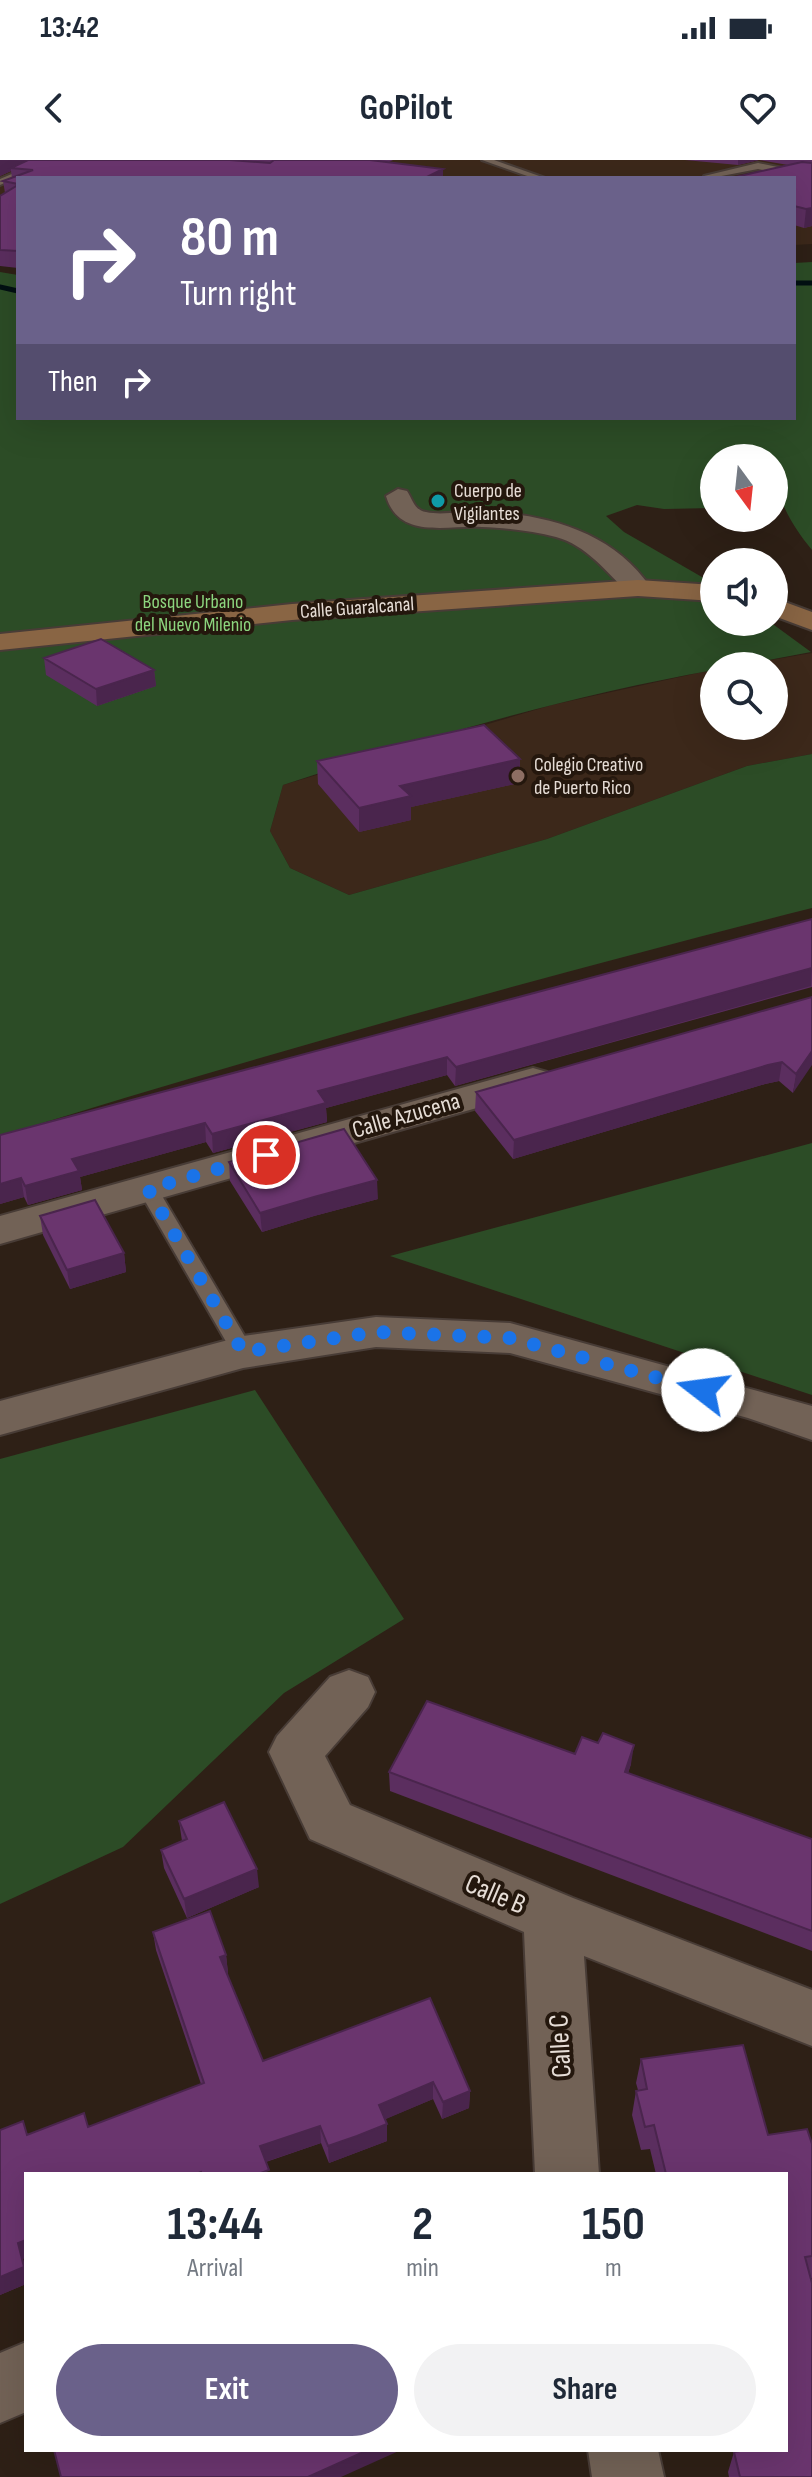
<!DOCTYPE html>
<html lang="en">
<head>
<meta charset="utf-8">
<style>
	:root { --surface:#fff; --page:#f2f2f3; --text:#1f2937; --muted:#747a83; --accent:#6a618a }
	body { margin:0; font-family:"Sofia Sans Condensed",sans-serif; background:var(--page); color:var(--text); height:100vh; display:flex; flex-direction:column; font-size:30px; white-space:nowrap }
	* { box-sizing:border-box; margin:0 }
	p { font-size:26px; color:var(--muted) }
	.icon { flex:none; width:44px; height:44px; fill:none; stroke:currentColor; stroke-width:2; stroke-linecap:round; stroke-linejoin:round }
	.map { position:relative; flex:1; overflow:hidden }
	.side { position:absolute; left:24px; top:2012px; width:764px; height:280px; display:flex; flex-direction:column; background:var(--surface); border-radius:0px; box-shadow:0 8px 32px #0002 }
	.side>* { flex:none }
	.hud { position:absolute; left:16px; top:16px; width:780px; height:244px; border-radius:0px; box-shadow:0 8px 32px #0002; background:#6a618a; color:#fff; overflow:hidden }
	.needle { width:52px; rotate:165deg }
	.controls { position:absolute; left:700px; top:284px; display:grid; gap:16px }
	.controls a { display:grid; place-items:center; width:88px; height:88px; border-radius:50%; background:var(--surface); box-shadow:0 8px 32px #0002; font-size:40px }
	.pin { position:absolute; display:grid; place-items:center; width:68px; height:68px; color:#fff; margin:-34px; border:4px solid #fff; border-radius:50%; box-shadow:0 2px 8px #0007 }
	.me { position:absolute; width:88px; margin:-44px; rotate:285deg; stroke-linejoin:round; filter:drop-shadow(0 0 6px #0008) }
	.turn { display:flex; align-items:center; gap:28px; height:168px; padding:0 32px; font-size:36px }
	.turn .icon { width:104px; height:104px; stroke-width:2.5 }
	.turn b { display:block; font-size:56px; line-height:68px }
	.then { display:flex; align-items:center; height:76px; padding:0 32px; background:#0003; gap:16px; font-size:30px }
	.eta { display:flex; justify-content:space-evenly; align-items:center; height:136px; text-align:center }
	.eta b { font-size:48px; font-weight:700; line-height:56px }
	.action { display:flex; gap:16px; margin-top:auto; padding:16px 32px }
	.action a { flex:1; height:92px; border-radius:48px; background:var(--accent); color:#fff; font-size:32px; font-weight:700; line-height:92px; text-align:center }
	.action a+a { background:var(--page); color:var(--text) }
	.status { display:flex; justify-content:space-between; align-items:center; height:56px; padding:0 40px; background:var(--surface); direction:ltr }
	.status svg { height:22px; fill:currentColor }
	header { display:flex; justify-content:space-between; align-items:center; height:104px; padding:0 32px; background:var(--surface); font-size:36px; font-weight:700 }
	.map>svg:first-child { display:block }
	.built { fill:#3c281a }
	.green { fill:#2c4c26 }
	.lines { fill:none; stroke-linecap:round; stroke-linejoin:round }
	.stream { stroke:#020f12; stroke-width:5 }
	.lane-casing { stroke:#483c36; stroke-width:4 }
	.street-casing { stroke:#483c36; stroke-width:4 }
	.secondary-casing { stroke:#483c36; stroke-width:4 }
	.lane { fill:#726256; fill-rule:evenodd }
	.street { fill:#726256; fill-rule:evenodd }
	.secondary { fill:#896544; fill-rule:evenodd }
	.wall { fill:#5b2e5f }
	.shaded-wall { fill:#4a254d }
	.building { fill:#6a356e; stroke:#4a254d; stroke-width:2 }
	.route { stroke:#1a73e8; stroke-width:14; stroke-dasharray:0 25.2 }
	.culture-dot { fill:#0f9aa8; stroke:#24170d; stroke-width:3 }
	.education-dot { fill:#8d6e63; stroke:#24170d; stroke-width:3 }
	.labels { text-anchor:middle; stroke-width:8; stroke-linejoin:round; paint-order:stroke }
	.far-poi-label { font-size:20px; fill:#e6ddd6; stroke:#24170d; text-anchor:start }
	.far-park-label { font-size:20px; fill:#8cd57e; stroke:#24170d }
	.far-street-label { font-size:20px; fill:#e6ddd6; stroke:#24170d }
	.street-label { font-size:24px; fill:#e6ddd6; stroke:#24170d }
	.near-street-label { font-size:28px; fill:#e6ddd6; stroke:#24170d }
</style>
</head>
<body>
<div class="status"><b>13:42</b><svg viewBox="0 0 49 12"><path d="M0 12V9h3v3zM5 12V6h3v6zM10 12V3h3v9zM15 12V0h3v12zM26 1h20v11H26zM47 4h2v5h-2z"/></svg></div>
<header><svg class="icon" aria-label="back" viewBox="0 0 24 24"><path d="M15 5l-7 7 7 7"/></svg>GoPilot<svg class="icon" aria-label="heart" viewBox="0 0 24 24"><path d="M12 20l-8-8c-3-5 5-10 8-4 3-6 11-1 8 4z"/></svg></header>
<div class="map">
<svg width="812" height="2317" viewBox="0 0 812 2317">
	<rect width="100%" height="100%" fill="#2e2016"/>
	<!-- built -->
	<path class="built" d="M0,0h812v84l-18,1v-67h-776l-18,84z
		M812,493v101l-65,12 -200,73 -198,56 -59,-27 -20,-37 13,-46 269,-80 146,-32 16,-3v56h60v-60h-38z"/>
	<!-- green -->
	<path class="green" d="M812,102v288c-23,-28 -38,-55 -38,-92h-60v50l-50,1 -27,-4 -31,11 18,16 90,52v38h56l41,30 -75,14h-22v4c-146,26 -290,68 -431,115l-13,46 20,37 59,27 198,-56 200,-73 65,-12v154c-273,69 -543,145 -812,228v-864l18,3v143h776v-155z
		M812,983v252l-422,-139z
		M255,1230l149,229 -120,74 -161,154 -123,57v-445z"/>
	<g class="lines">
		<!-- stream -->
		<path class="stream" d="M794,123h18
			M0,127l18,4"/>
		<!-- lane casing -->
		<g class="lane-casing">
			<path id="lane" d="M45,0h11l-56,25v-6z
				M482,0h12l51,18h-12z
				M758,3l54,11v6l-54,-11 -47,9 -7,-2z
				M148,1023l10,6 96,163 -3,5 -8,3 -11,-8 -94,-163z"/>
		</g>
		<!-- street casing -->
		<g class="street-casing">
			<path id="street" d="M398,329l9,2c6,9 7,19 19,21 18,4 39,-2 56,-1 66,4 130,20 169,77l-4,6h-18c-22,-22 -43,-49 -73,-57 -23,-6 -51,-9 -74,-10 -35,-2 -83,13 -96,-31z
				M533,908l14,4 5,8 -5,8 -547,156v-28z
				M376,1157l134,6 302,83v34l-64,-22 -238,-65 -134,-6 -133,21 -243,67v-34l243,-65z
				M349,1510l19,7 7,15 -7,15 -43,49 25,49 223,93 239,92v56l-228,-90 15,218h-64l-11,-242 -214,-93 -41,-87 8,-16 53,-59z
				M26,2182v70l-26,11v-70z
				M588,2290h70l6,27h-72z"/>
		</g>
		<!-- secondary casing -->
		<g class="secondary-casing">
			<path id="secondary" d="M638,420l76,5v16l-76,-5 -346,24 -292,30v-16l292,-30z
				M774,438l38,14v18l-38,-14z"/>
		</g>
		<!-- lane -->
		<use href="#lane" class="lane"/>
		<!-- street -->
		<use href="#street" class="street"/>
		<!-- secondary -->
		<use href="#secondary" class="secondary"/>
	</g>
	<!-- wall -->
	<path class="wall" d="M0,0h393l-4,2 -371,16v90l-18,-2v-70l5,-3 -2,-12 9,-3 -1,-7 -11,5z
		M685,0h127v66l-8,2 -10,-3v-47l-6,-13 -29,-5 -21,5z
		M44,498l110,12 2,16 -59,20 -51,-31z
		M520,599l-1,24 -108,24v13l-52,12 -41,-48 -1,-23z
		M812,759v68l-357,99 -8,-11 -121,33 1,14 -114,31 -7,-11 -126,35 2,13 -54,15 -4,-8 -24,7v-69z
		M812,837l-19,96 -14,-12 -14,3 -252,75 -38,-48 1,-19z
		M229,1002l149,37 -64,17 -52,16 -32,-51z
		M40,1056l84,37 2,19 -56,17 -27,-54z
		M631,1604l-3,9 184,66v112l-422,-160 -1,-19z
		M179,1661l80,66 -72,31 -23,-50 -3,-18 21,-9z
		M153,1772l73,23 2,18 -1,1 36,87 167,-63 40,93 -1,17 -27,11 -9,-20 -48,20 2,22 -58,22 -8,-20 -55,19 -240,12 -3,85 3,13v12l-26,11v-165l27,5 61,-8 113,-43 -45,-134z
		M641,1899l127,76 44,9v134h-1l1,199h-83l-1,-5 6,-20 52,-2v-276h-130l-6,-25 -9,1 -9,-35 4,-24 2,-1 -2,-7z"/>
	<!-- shaded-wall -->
	<path class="shaded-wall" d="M0,0h37l-26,8v3l-11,5z
		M738,0h21l-21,5z
		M443,9v9h-18z
		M812,48v18l-8,2 2,-19z
		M154,510l2,16 -59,20 -1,-17z
		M520,599l-1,24 -108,24v13l-52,12v-24l41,-22z
		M812,808l-1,18 -356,100 1,-19z
		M812,891v14l-19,28 3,-19z
		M447,897v18l-121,33 1,14 -114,31 -1,-19 106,-43z
		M782,902l-3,19 -14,3 -252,75 1,-19 254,-75z
		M205,963l1,19 -126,35 2,13 -54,15 -3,-19 47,-27z
		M21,1018l3,19 -24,7v-20z
		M377,1020l1,19 -64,17 -52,16 -2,-19 54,-16z
		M124,1093l2,19 -56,17 -3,-19z
		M634,1585l-3,19 -9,27 3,-19z
		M257,1709l2,18 -72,31 -3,-19z
		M226,1795l2,18 -5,2 -3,-18z
		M433,1922v17l-54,23v-17z
		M470,1931l-1,17 -27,11 1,-17z
		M387,1964v17l-58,22 -1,-17z
		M320,1966l1,17 -59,20 -2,-17z
		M26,2080v18l-3,1 3,13v12l-26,11v-18l18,-34z
		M368,2290h33l-60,27h-33z"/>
	<!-- building -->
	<path class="building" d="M28,0h202l40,3 4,-3h96l73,9 -18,9h-407v6l-15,-3 30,-11 -22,-2z
		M802,2l10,1v45l-6,1 -12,-3v-28h-63z
		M18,25v66l-18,-1v-54z
		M101,479l53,31 -58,19 -52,-31z
		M484,565l36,34 -120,27 11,10 -52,12 -42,-47z
		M812,759v49l-356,99 -9,-10 -129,34 8,12 -114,31 -7,-11 -133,36 7,12 -54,15 -4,-8 -21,6v-49z
		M812,837v54l-16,23 -14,-12 -14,3 -254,75 -38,-48z
		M344,969l33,51 -63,17 -54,16 -31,-51z
		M95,1040l29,53 -57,17 -27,-54z
		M427,1541l148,53 7,-17 16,6 5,-10 31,12 -9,27 187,67v92l-423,-159z
		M224,1642l33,67 -73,30 -23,-49 26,-11 -8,-18z
		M210,1751l16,44 -6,2 43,104 167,-63 40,93 -27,11 -10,-20 -54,23 8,19 -30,12 -29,10 -8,-20 -60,20 9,24 -11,4h-56l-1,-2 -5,2h-170v66l-8,3 6,24 -24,10v-147l23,-9 4,14 57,-22 4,14 116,-44 -51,-151z
		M743,1885l25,90 39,-6 5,15v112l-7,1 7,26v194h-72l-6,-25 12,-2h40v-276h-120l-12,-49 -9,2 -9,-36 11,-2 -6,-30z
		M54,2290h314l-60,27h-247z"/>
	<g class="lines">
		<!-- route -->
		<path class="route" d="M266,995l-118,34 95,163 133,-20 134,6 193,52"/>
	</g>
	<!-- markers -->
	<circle class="culture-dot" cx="438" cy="341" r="8"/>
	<circle class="education-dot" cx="518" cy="616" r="8"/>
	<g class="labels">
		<!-- far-poi labels -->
		<g class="far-poi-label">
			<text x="454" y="337">Cuerpo de<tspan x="454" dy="23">Vigilantes</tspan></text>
			<text x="534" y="611">Colegio Creativo<tspan x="534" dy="23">de Puerto Rico</tspan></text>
		</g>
		<!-- far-park labels -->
		<g class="far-park-label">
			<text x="193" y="448">Bosque Urbano<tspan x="193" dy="23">del Nuevo Milenio</tspan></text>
		</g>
		<!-- far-street labels -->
		<g class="far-street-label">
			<text transform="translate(357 447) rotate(-4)" y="7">Calle Guaralcanal</text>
		</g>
		<!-- street labels -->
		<g class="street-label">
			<text transform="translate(406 955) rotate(-16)" y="8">Calle Azucena</text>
		</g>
		<!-- near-street labels -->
		<g class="near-street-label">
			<text transform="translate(496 1733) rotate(23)" y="10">Calle B</text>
			<text transform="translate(559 1886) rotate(-93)" y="10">Calle C</text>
		</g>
	</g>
</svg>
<div class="controls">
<a><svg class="needle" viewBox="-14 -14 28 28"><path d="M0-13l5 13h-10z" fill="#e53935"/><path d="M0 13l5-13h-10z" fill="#747a83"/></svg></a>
<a><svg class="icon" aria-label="sound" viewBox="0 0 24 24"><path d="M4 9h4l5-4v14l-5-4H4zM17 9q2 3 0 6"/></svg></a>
<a><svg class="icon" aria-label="search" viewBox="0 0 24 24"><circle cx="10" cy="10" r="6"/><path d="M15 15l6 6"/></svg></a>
</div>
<div class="pin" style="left:266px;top:995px;background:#d93025"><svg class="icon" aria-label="arrive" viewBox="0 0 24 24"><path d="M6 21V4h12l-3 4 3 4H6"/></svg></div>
<svg class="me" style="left:703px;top:1230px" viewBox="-20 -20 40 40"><circle r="19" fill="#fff"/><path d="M0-13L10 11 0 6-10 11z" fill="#1a73e8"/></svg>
<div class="hud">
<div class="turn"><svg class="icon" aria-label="right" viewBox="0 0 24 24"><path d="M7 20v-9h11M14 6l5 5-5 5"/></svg><div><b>80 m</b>Turn right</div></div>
<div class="then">Then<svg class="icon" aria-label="right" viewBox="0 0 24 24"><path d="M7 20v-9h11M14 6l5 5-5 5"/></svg></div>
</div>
<section class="side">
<div class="eta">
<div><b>13:44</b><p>Arrival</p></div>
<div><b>2</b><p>min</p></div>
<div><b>150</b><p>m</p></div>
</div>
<div class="action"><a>Exit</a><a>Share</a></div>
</section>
</div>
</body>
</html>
